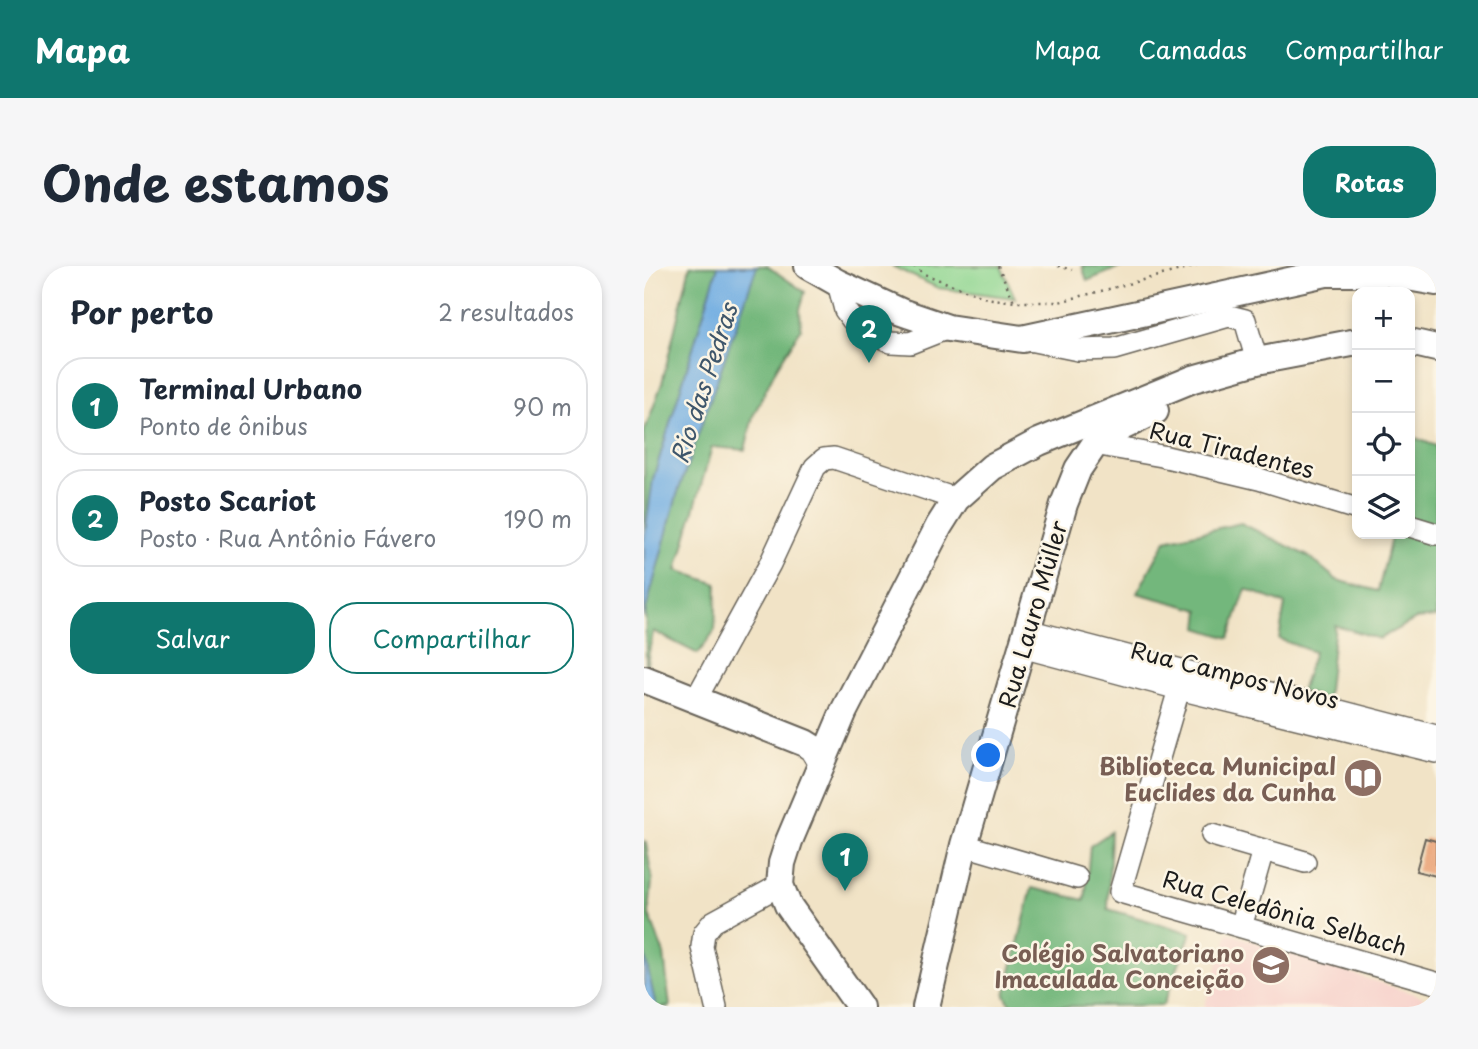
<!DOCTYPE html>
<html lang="pt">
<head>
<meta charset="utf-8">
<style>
	:root { --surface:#fff; --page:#f6f6f7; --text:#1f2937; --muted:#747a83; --line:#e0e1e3; --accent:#0f766e }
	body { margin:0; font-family:"Playpen Sans",sans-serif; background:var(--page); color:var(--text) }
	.controls { position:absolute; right:21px; top:21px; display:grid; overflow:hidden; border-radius:14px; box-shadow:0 4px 10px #0003 }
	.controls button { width:63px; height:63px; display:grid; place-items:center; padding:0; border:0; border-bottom:2px solid var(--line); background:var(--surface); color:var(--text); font:35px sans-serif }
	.you { position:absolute; left:345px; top:490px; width:24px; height:24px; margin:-18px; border:5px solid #fff; border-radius:50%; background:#1a73e8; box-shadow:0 0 0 10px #1a73e833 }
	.badge { display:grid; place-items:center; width:46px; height:46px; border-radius:50%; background:var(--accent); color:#fff; font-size:23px; font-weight:700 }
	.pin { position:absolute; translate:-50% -58px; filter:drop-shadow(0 2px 4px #0008) }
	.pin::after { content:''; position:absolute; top:37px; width:24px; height:21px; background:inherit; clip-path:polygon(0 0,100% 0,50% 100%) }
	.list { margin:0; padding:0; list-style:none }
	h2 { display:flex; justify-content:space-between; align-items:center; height:91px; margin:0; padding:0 28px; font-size:30px }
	h2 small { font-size:23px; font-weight:400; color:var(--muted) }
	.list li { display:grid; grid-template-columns:46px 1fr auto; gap:21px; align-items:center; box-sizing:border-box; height:98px; margin:0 14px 14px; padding:0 14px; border:2px solid var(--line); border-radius:28px }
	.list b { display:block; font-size:26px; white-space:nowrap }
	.list p { margin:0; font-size:23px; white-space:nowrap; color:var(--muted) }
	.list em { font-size:23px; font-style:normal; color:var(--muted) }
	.actions { display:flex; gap:14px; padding:21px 28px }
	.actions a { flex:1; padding:16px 0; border:2px solid var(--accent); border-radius:28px; text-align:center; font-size:24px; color:var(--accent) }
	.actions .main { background:var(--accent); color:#fff }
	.icon { flex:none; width:38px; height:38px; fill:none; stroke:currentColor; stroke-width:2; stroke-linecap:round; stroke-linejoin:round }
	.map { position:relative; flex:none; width:792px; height:741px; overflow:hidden; border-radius:28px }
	header { display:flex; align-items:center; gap:42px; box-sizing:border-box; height:98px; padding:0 35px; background:var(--accent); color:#fff }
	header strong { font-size:33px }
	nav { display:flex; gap:38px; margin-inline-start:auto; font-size:24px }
	.intro { display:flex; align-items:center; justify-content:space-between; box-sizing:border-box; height:168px; padding:0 42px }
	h1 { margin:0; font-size:49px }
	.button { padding:18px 32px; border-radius:28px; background:var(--accent); color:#fff; font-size:24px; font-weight:700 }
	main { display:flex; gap:42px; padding:0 42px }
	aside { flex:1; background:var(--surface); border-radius:28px; box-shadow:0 4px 10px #0003 }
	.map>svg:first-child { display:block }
	.built { fill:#f7d0ca }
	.green { fill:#8fd691; stroke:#567956; stroke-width:2 }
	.forest { fill:#73b77b; stroke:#486a4c; stroke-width:2 }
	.water { fill:#71ade2; stroke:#46647f; stroke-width:2 }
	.building { fill:#eba97f }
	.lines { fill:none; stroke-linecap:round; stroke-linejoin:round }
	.minor-casing { stroke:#676258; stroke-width:24 }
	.major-casing { stroke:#676258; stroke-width:30 }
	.path { stroke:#676258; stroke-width:2.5; stroke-dasharray:2 5; stroke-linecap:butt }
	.minor { stroke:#fff; stroke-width:21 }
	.major { stroke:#fff; stroke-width:26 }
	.labels { text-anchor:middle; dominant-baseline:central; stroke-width:5; stroke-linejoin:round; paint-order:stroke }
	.street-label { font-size:23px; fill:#1c1c1c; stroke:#fcf5e5 }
	.education-label { font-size:23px; font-weight:bold; fill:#785e54; stroke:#fcf5e5; text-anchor:end }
	.water-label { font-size:24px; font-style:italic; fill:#3e566b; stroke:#fcf5e5 }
</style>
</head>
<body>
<header>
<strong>Mapa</strong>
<nav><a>Mapa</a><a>Camadas</a><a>Compartilhar</a></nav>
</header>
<div class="intro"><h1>Onde estamos</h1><a class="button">Rotas</a></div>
<main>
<aside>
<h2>Por perto<small>2 resultados</small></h2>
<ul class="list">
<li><span class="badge">1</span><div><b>Terminal Urbano</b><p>Ponto de ônibus</p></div><em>90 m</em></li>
<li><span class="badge">2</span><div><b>Posto Scariot</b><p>Posto · Rua Antônio Fávero</p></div><em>190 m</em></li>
</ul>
<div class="actions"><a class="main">Salvar</a><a>Compartilhar</a></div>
</aside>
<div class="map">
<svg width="792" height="741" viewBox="0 0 792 741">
	<rect width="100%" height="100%" fill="#fcf5e5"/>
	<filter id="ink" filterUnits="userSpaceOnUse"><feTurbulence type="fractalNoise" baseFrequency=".0143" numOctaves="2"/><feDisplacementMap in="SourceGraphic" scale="14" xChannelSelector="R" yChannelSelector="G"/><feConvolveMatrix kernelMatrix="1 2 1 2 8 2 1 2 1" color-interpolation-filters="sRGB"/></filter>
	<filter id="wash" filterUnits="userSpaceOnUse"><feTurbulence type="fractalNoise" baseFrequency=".00686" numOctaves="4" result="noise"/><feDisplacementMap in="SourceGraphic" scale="28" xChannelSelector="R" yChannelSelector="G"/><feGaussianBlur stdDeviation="1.57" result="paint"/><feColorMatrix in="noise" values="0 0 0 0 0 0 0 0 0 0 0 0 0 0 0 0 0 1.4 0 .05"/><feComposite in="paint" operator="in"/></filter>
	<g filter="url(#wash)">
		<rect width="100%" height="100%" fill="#f1e3c6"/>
		<path class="built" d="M584,667L779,731L777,741H560Z"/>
		<path class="green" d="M248,0H357L371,32L294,22Z"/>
		<path class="forest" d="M46,0H123L161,26L156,43L157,63L132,103L109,150L101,184L68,181L33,304L73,318L71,364L54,388L9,365L2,402L0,167L18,117Z
			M438,0H479L443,15Z
			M766,170L792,180V351L772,353L735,373L691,359L683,434L657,425L670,386L635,373L641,338L602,323L585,372L554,362L556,344L493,327L522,274L597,257L664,290L693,314L734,325L748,268H766Z
			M467,566L464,643L547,667L519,739L368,741L361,729L388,622L441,634L446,580Z
			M0,575L2,576L8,614L5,648L20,688L26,741H0Z"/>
		<path class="water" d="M74,0H113L33,229L0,351V274L9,213Z
			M0,685L12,741H0Z"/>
		<g id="blocks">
			<path class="building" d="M781,572L792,575V610L772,605Z"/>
		</g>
	</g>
	<g filter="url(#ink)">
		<use href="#blocks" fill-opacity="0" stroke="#676258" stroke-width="2"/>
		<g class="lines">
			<g class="minor-casing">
				<path id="minor" d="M194,17L201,44L212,59L247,76L266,77L304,62
					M380,73L434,84L470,83L585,50L601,54L613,95
					M450,178L518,190L615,213L713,243
					M766,260L792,268
					M383,364L792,470
					M378,381L535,423L792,486
					M540,406L476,626L792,717
					M52,433L126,298L171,201L180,193L190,192L312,233
					M568,569L661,596
					M320,579L433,612
					M597,661L619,584
					M72,741L58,681L60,667L69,656L136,619"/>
			</g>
			<g class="major-casing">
				<path id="major" d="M164,0L194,17L257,46L304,62L378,73L682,7H740L792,16
					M766,76L792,82
					M0,413L161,477L169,482L178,497
					M216,741L144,639L136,619L138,597L145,575L200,445L295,260L312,233L348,201L395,176L549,113L613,95L713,76
					M282,741L320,579L420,238L434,203L455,172L511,145"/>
			</g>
			<path class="path" d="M270,0L280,8L342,32L371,36H415L552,0
				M354,0L370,35
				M414,0L428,4"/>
			<use href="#minor" class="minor"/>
			<use href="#major" class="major"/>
		</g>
	</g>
	<defs>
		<g id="library-disc" transform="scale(2.0125)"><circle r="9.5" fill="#8d6e63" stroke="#fcf5e5"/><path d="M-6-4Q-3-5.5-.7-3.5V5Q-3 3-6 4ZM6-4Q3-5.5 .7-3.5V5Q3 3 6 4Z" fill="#fff"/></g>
		<g id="school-disc" transform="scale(2.0125)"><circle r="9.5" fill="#8d6e63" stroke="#fcf5e5"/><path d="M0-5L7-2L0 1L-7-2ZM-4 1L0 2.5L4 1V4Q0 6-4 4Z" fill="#fff"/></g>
	</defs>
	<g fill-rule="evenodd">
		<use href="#library-disc" x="719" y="512"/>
		<use href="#school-disc" x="627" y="699"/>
	</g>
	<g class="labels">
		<g class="street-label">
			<text transform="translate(588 183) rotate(14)">Rua Tiradentes</text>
			<text transform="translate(388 348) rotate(-74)">Rua Lauro Müller</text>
			<text transform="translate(591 408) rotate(14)">Rua Campos Novos</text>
			<text transform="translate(641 646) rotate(16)">Rua Celedônia Selbach</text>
		</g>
		<g class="education-label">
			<text x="692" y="499">Biblioteca Municipal<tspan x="692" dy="26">Euclides da Cunha</tspan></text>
			<text x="600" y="686">Colégio Salvatoriano<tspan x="600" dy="26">Imaculada Conceição</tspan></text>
		</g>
		<g class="water-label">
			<text transform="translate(59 117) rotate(-72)">Rio das Pedras</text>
		</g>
	</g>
</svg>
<div class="controls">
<button>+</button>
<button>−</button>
<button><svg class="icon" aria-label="locate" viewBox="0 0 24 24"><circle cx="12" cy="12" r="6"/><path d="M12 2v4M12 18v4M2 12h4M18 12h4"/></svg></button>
<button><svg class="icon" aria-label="layers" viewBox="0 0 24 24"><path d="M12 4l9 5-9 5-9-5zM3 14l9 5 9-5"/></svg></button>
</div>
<div class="you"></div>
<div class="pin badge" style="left:201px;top:625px">1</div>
<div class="pin badge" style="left:225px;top:97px">2</div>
</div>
</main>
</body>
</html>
